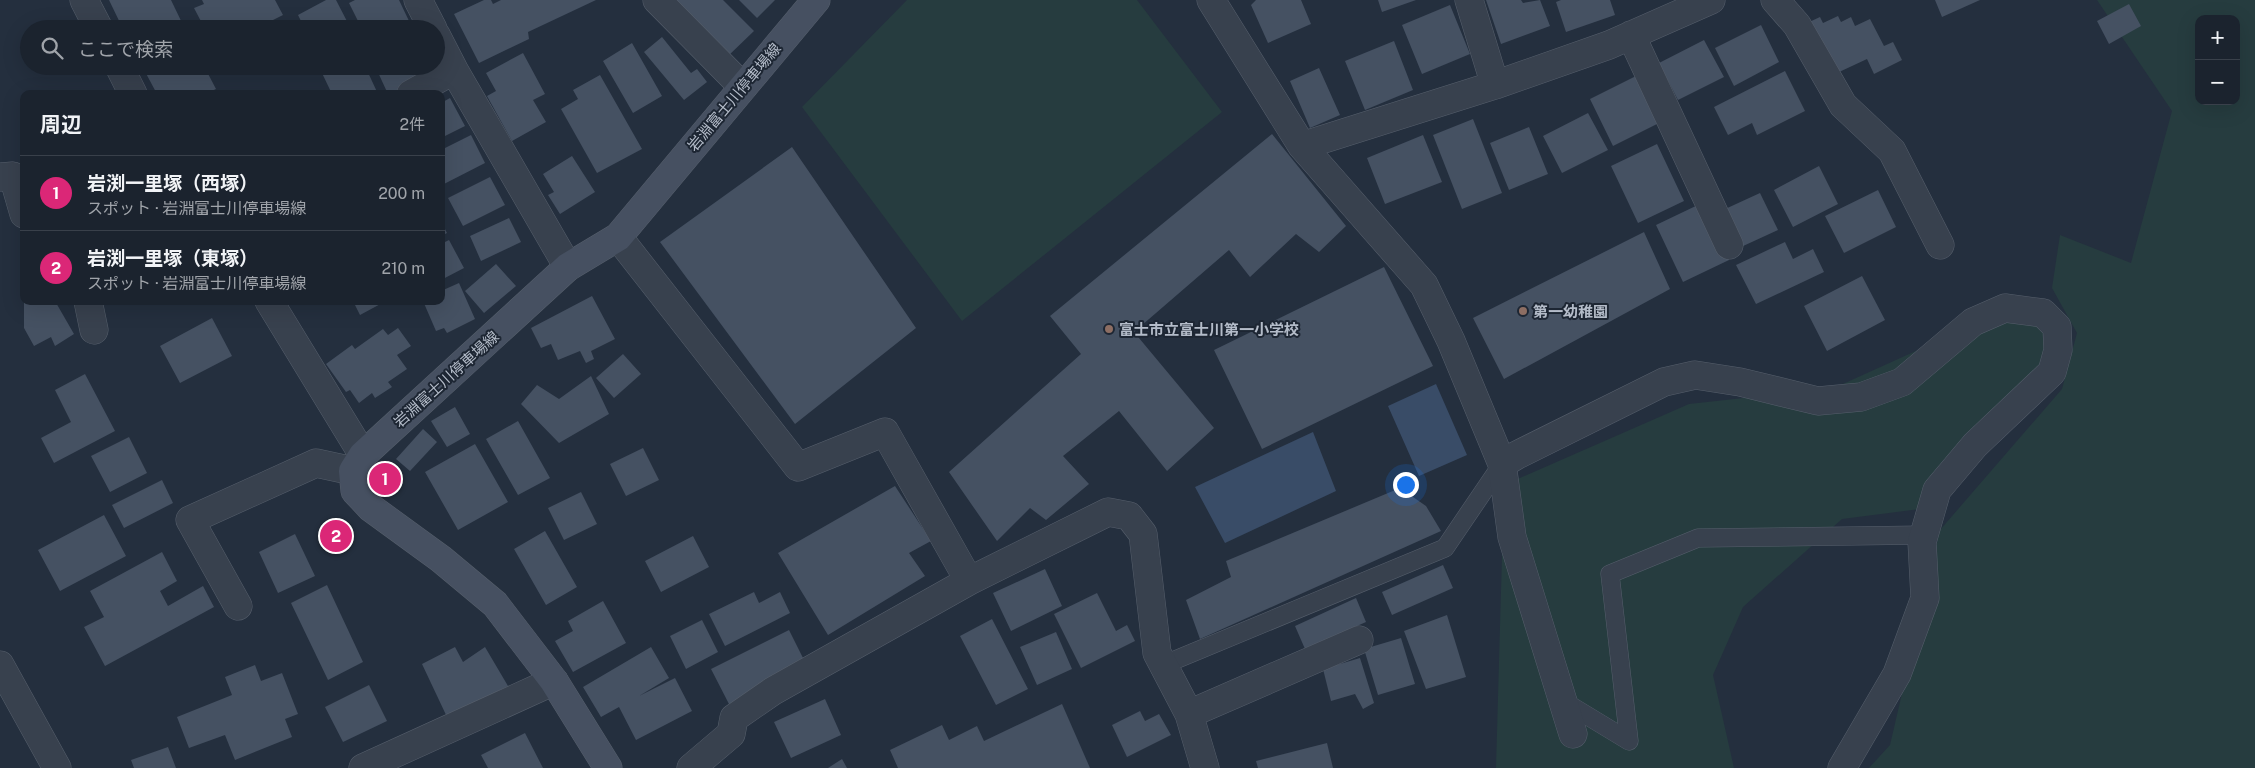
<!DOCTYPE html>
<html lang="ja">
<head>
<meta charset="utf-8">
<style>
	:root { --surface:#1b232e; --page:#242b36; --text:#f1f3f6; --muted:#a0a4aa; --line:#39404a; --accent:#db2777 }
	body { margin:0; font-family:"Public Sans","Noto Sans JP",sans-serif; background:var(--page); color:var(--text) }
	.controls { position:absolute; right:15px; top:15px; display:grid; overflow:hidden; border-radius:10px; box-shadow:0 5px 20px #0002 }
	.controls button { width:45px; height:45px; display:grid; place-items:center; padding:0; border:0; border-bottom:1px solid var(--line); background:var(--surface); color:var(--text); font:25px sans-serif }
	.you { position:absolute; left:1405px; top:484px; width:18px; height:18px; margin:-12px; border:4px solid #fff; border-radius:50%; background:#1a73e8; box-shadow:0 0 0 8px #1a73e833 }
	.badge { display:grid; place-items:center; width:32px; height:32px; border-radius:50%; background:var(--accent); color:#fff; font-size:16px; font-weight:700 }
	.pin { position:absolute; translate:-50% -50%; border:2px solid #fff; box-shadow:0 1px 5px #0006 }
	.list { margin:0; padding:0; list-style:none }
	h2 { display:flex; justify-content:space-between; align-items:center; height:65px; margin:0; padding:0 20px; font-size:21px }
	h2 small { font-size:16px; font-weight:400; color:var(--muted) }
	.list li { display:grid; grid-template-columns:32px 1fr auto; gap:15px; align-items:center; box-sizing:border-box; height:75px; padding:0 20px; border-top:1px solid var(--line) }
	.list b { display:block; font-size:19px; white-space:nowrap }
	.list p { margin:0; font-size:16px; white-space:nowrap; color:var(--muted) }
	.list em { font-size:16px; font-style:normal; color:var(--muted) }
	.icon { flex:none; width:28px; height:28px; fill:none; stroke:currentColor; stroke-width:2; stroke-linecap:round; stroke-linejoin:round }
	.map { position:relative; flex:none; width:2255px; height:768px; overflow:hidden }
	.search { position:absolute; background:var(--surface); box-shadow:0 5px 20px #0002; left:20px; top:20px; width:425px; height:55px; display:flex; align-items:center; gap:12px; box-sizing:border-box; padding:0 18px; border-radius:28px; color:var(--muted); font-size:19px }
	.panel { position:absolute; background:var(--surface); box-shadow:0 5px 20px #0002; left:20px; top:90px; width:425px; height:215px; border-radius:10px }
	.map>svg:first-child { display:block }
	.green { fill:#263c3f; fill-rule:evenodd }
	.water { fill:#394c67 }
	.building { fill:#455162 }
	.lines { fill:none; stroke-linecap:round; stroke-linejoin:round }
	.service-casing { stroke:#565f6c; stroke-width:19 }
	.minor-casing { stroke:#565f6c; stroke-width:29 }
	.secondary-casing { stroke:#565f6c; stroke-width:29 }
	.service { stroke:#38414e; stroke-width:18 }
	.minor { stroke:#38414e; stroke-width:28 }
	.secondary { stroke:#465061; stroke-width:28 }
	.education-dot { fill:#8d6e63; stroke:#1d2633; stroke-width:2 }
	.labels { text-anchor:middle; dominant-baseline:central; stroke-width:4; stroke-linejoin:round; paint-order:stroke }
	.street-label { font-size:15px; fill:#b4bcc9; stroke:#1d2633 }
	.poi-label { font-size:15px; font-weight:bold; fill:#b4bcc9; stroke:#1d2633; text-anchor:start }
</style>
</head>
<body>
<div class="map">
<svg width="2255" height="768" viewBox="0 0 2255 768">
	<rect width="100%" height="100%" fill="#242f3e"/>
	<path class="green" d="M907,0H1137L1222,112L962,321L802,107Z
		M2097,0H2255V768H1869L1890,745L1940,530L2062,389L2077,333L2052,288L2060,235L2131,263L2172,111ZM2199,19H2236V101H2199Z
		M2035,297L2058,350L1920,509L1842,519L1743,607L1713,675L1734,768H1496L1504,485L1689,404L1834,388Z"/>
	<path class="water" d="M1436,384L1467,455L1419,476L1388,406Z
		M1313,432L1336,491L1225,543L1195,487Z"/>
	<path class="building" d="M109,0H171L185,29H123Z
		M202,0H275L283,15L255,29H205L194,8L204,4Z
		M326,0H336L351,29H305L298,15Z
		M355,0H399L409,21L394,29H362L349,3Z
		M484,0H491L493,4L501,0H596L528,32L529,39L479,63L454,14Z
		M670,0H723L754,31L727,57Z
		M739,0H775L757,18Z
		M1256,0H1301L1311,24L1268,43L1251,5Z
		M1378,0H1416L1382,12Z
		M1486,0H1521L1523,3L1540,0L1550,26L1501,44Z
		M1561,0H1610L1615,15L1566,32L1556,2Z
		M1935,0H1980L1942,17Z
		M2129,4L2141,26L2109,44L2097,21Z
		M1450,5L1470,54L1422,74L1402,25Z
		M1838,16L1841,22L1851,17L1855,26L1870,19L1884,46L1893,42L1902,60L1874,74L1867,59L1837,73L1807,23L1820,17L1823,23Z
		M1761,25L1779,62L1734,86L1715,48Z
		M662,37L691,73L697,69L707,82L684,100L644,52Z
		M1704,40L1724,77L1678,100L1659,63Z
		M1394,41L1413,90L1365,110L1345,61Z
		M632,43L662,96L633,113L603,61Z
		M523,53L545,94L533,100L546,122L512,141L487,96L496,91L486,73Z
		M142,66H204L216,89L205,94H157Z
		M331,66H365L378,94H332L321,71Z
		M375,66H436L398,94H388Z
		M1319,68L1340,115L1310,128L1290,81Z
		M1785,71L1805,111L1757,135L1752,123L1728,135L1714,107Z
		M600,75L642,149L597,173L561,109L578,99L573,90Z
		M1636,76L1659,123L1613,146L1590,99Z
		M450,98L465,126L441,138V103Z
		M1588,113L1608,150L1562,173L1543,136Z
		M1473,119L1502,193L1462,209L1433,135Z
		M1529,127L1548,174L1509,190L1490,143Z
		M1272,134L1346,226L1319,252L1296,234L1250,277L1229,250L1134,332L1214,428L1167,471L1119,411L1063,456L1089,484L1046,520L1030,508L997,541L949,472L1081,354L1050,316Z
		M471,135L485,163L444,184L441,179V150Z
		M1423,135L1442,182L1385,204L1367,158Z
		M1657,144L1684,201L1638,223L1611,166Z
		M792,147L916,328L795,424L660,242Z
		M572,156L595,192L560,214L548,195L554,192L543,174Z
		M1819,166L1838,204L1793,227L1774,190Z
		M490,177L505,205L463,226L448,198Z
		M1878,190L1896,227L1844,253L1825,216Z
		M1760,193L1778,230L1741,247L1723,210Z
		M1702,203L1729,260L1683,282L1656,225Z
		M509,218L521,242L481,261L470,236Z
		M441,221L447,233L441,236Z
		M1644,232L1670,289L1504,379L1473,318Z
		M449,240L464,268L441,280V244Z
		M1785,242L1793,259L1813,249L1824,272L1756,304L1736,265Z
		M496,264L516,286L484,313L465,291Z
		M1384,267L1433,366L1262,449L1214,350Z
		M1862,276L1885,320L1827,351L1804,306Z
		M459,283L475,319L447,333L444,328L436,331L423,301H441V291Z
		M592,296L615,339L591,351L594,359L586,363L580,351L558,360L551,344L541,348L531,328Z
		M24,301H55L74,334L55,346L51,337L34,346L24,328Z
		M353,301H386L360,315Z
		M212,318L232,356L180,383L160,346Z
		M398,328L411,346L397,355L407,369L388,382L392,387L375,398L372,393L359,403L350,390L346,392L326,364L352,345L355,349L383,329L388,335Z
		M623,354L641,374L614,398L596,378Z
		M85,374L115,431L54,463L41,438L71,422L55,390Z
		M591,376L609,414L559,443L521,404L537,385L559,399Z
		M455,407L470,434L447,447L431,421Z
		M518,421L550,478L518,495L486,439Z
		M423,429L437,442L410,471L396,459Z
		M129,437L147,473L110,492L91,456Z
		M475,444L508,502L458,530L425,472Z
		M643,448L659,480L626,496L610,464Z
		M162,480L173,503L124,528L112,505Z
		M895,486L931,541L909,553L925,576L828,635L778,553Z
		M1400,488L1426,506L1441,531L1200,639L1186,600L1231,577L1226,561Z
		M581,492L597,524L564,540L548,508Z
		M104,515L126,556L60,591L38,550Z
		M545,531L577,587L546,605L514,549Z
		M295,534L315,576L278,593L259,552Z
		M693,536L709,567L661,592L645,561Z
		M162,552L177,581L160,591L168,606L203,586L214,607L105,666L84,627L104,617L90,591Z
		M1443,565L1453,588L1392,615L1382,592Z
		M1045,569L1062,606L1011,631L993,593Z
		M327,585L363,662L328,680L291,603Z
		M754,592L759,603L780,592L790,613L725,646L709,614Z
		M1097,593L1116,631L1127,625L1135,641L1081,668L1054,614Z
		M1356,598L1366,622L1305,649L1295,626Z
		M603,601L626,643L573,672L555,641L573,631L568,621Z
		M1447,615L1466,677L1426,689L1404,631Z
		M992,619L1028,689L996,705L960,636Z
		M702,620L718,652L686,669L670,636Z
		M789,630L807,666L730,706L711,669Z
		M1056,632L1072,669L1037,685L1020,647Z
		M1401,638L1415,684L1378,695L1364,649Z
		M455,647L463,662L485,647L508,686L447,717L422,664Z
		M651,647L669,678L639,696L675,678L692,711L636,740L619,707L601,717L583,687Z
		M1360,658L1374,703L1363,709L1355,694L1331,701L1323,669Z
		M255,665L261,681L282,673L298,714L285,719L292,737L235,760L225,735L189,748L177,717L232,695L225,677Z
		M369,685L387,721L343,742L325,707Z
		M825,699L841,735L791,758L774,722Z
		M1062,704L1090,768H898L890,750L942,725L949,740L977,726L984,741Z
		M1140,711L1145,721L1159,714L1171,735L1127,757L1112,725Z
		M525,733L543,768H488L481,755Z
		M1327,743L1333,768H1258L1256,761Z
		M168,747L176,768H134L131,760Z
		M842,759L847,768H828Z"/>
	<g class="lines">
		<g class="service-casing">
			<path id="service" d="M1163,665L1445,548L1502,464
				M1563,701L1629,741L1610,574L1698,538L1924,535"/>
		</g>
		<g class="minor-casing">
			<path id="minor" d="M84,0L99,29
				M418,0L433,29
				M657,0L743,87
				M1211,0L1302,146L1424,285L1451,341L1502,464L1517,455L1664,382L1695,375L1740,382L1818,401L1861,397L1902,382L1973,322L2005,308L2043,313L2057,327L2058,350L2052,372L1975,445L1937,490L1922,542L1925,598L1897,674L1842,768
				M1469,0L1495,85
				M1775,0L1797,25L1843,105L1892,151L1940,245
				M436,35L454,70L568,267
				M1631,35L1729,245
				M119,66L133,94
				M411,94L454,70
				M1302,146L1495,85L1609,45L1711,0
				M0,177L13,176L24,214
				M618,237L798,467L885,432L969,581
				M88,301L94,330
				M269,301L363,455
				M1502,464L1512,537L1573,734
				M238,606L190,520L316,463L353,471
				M0,665L57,768
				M1189,714L1359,640
				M363,768L554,681
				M691,768L731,734L734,718L773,691L969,581L1108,512L1129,516L1143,534L1157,653L1189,714L1205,768"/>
		</g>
		<g class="secondary-casing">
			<path id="secondary" d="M608,768L554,681L495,604L441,559L371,508L355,491L353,471L363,455L568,267L618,237L816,0"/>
		</g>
		<use href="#service" class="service"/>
		<use href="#minor" class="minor"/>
		<use href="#secondary" class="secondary"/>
	</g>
	<g class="education-dot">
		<circle cx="1523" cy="311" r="5"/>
		<circle cx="1109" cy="329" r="5"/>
	</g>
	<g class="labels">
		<g class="street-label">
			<text transform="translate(734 97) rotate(-50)">岩淵富士川停車場線</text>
			<text transform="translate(446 379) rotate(-42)">岩淵富士川停車場線</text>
		</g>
		<g class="poi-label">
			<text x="1533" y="311">第一幼稚園</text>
			<text x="1119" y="329">富士市立富士川第一小学校</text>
		</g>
	</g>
</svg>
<div class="controls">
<button>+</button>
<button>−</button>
</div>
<div class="you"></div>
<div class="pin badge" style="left:385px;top:479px">1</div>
<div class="pin badge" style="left:336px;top:536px">2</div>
<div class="search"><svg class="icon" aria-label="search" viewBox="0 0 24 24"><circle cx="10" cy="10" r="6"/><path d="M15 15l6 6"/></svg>ここで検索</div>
<section class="panel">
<h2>周辺<small>2件</small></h2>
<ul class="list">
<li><span class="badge">1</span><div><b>岩渕一里塚（西塚）</b><p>スポット · 岩淵富士川停車場線</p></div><em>200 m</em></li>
<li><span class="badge">2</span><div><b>岩渕一里塚（東塚）</b><p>スポット · 岩淵富士川停車場線</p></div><em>210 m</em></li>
</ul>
</section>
</div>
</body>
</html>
